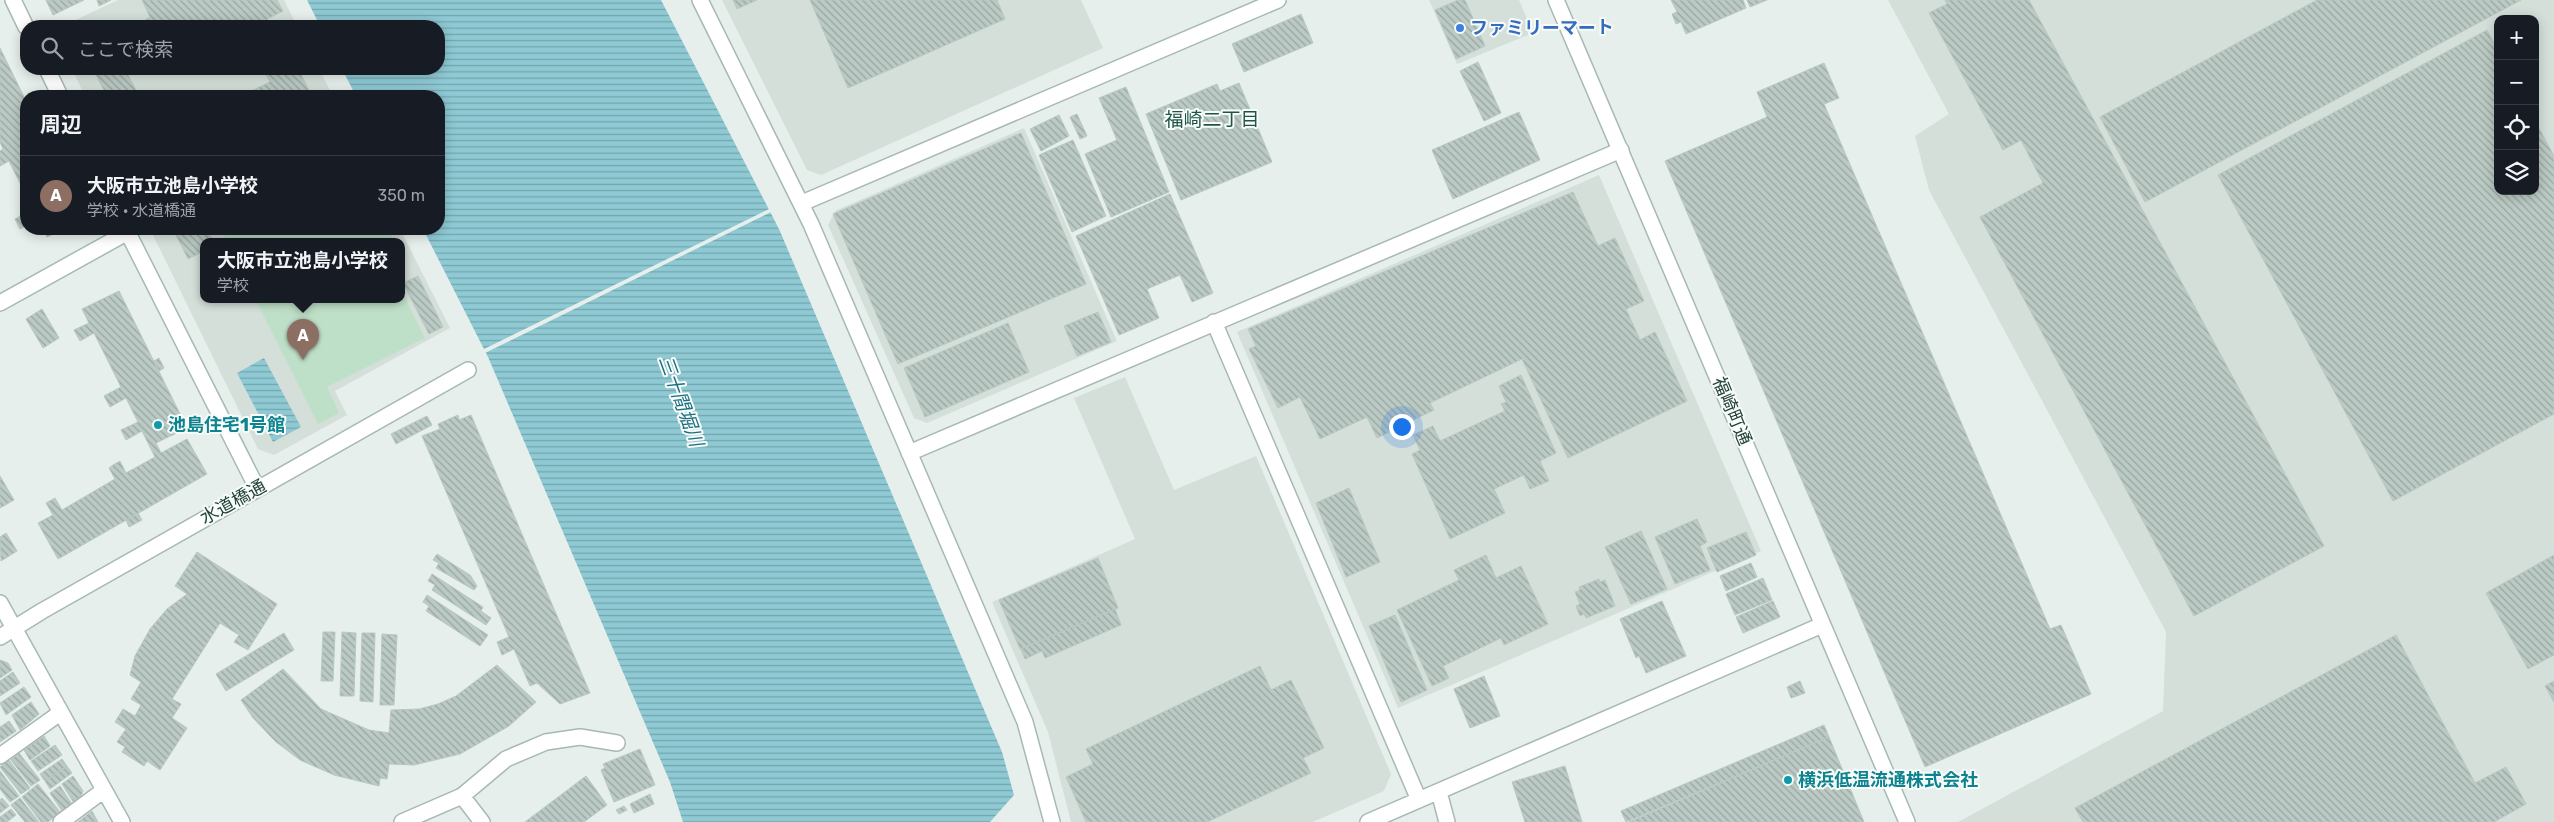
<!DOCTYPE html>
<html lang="ja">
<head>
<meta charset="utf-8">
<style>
	:root { --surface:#171b24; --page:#242831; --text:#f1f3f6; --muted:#9ea1a6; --line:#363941; --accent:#ea580c }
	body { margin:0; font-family:Rubik,"Noto Sans JP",sans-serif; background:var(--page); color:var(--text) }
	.controls { position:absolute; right:15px; top:15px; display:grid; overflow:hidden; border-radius:10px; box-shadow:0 2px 12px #0003 }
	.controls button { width:45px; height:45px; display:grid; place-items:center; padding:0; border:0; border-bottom:1px solid var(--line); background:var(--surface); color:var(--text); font:25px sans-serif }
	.you { position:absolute; left:1401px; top:426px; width:18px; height:18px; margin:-12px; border:4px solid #fff; border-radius:50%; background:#1a73e8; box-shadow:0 0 0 8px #1a73e833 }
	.badge { display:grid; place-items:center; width:32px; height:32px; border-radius:50%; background:var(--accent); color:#fff; font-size:16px; font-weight:700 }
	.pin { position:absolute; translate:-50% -41px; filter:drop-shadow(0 1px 2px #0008) }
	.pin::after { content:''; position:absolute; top:26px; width:18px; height:15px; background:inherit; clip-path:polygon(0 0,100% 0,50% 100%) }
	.popup { position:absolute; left:200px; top:238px; width:205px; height:65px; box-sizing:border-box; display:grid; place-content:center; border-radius:10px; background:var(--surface); filter:drop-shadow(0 1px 4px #0005); font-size:16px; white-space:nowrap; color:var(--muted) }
	.popup b { font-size:19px; color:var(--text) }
	.popup::after { content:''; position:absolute; left:50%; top:100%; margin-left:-10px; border:10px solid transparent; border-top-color:var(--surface) }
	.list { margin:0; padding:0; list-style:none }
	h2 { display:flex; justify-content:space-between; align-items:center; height:65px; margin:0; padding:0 20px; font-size:21px }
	h2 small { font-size:16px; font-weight:400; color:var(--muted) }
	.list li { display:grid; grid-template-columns:32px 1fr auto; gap:15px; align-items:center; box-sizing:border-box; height:80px; padding:0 20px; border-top:1px solid var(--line) }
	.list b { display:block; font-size:19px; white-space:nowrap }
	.list p { margin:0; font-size:16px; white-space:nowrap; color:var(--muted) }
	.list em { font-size:16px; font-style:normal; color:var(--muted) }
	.icon { flex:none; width:28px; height:28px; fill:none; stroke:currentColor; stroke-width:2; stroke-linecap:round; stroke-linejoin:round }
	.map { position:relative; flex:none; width:2554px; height:822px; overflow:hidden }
	.search { position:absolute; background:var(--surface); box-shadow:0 2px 12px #0003; left:20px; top:20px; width:425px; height:55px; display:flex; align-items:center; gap:12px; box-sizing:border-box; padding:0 18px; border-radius:20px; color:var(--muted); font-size:19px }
	.panel { position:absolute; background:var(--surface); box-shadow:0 2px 12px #0003; left:20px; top:90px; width:425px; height:145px; border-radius:20px }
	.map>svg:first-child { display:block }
	.built { fill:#d4dfda; fill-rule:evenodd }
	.grass { fill:#bfe0c8 }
	.water { fill:url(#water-rules) }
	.pier { fill:#e6efeb }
	.building { fill:url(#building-back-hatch); stroke:#b8c9c2 }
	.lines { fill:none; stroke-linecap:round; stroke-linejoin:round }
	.minor-casing { stroke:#a8b8b2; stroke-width:18 }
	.tertiary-casing { stroke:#a8b8b2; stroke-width:18 }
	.minor { stroke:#fff; stroke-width:15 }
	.tertiary { stroke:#fff; stroke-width:15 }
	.shop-dot { fill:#3f7fe0; stroke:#f7fbf9; stroke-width:2 }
	.culture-dot { fill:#0f9aa8; stroke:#f7fbf9; stroke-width:2 }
	.labels { text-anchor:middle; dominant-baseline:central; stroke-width:4; stroke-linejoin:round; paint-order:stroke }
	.shop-label { font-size:18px; font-weight:bold; fill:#366cbe; stroke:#f7fbf9; text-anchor:start }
	.street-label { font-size:18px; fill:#24423a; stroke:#f7fbf9 }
	.culture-label { font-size:18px; font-weight:bold; fill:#0d838f; stroke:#f7fbf9; text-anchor:start }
	.neighbourhood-label { font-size:19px; fill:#1f5548; stroke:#f7fbf9 }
	.water-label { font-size:19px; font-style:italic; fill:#1c6f80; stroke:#f7fbf9 }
</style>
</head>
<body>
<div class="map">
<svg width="2554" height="822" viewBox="0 0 2554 822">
	<defs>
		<pattern id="water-rules" width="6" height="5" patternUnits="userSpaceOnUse" patternTransform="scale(1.25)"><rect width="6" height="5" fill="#8ec9d4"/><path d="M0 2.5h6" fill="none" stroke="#74a5ad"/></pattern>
		<pattern id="building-back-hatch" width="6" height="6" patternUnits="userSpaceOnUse" patternTransform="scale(1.25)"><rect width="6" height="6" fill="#bbcac4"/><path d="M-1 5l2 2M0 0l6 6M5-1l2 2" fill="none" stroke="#98a6a0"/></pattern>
	</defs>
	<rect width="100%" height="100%" fill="#e6efeb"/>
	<path class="built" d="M118,0H284L297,26H63Z
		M722,0H1081L1103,48L821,175L807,170Z
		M1429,0H1519L1533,33L1457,64Z
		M1888,0H2554V822H1958L2163,711L2166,632L1929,190L1915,136L1949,114ZM2498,19H2535V191H2498Z
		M72,69H319L333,96H85Z
		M1024,128L1117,341L927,423L914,418L828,225L835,211Z
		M1599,175L1761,551L1398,708L1237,332Z
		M150,229H400L450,328L335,391L347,415L274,455L258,449ZM204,241H402V299H204Z
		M1125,377L1174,490L1256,456L1391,774L1384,791L1313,822H1071L1048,732L992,602L1135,539L1074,398Z"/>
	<path class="grass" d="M220,229H388L394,241H227Z
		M402,292L425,338L327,387L339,413L318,424L255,299H402Z"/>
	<path class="water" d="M307,0H661L779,229L1002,752L1014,795L990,822H683L670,782L488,357L423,229H439V96H356L342,69H439V26H320Z
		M264,358L301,427L273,442L237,373Z"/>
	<path class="pier" d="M771,208L773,211L483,354L482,350Z"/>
	<path class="building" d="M46,0H84L53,15Z
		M97,0H111L99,6Z
		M142,0H277L283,11L267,19L269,24L264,26H146L144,21L150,17Z
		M733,0H757L737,9Z
		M810,0H997L1005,19L848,88Z
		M1458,0H1465L1485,46L1456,59L1435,10Z
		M1671,0H1743L1746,8L1686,34L1681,22L1676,24L1672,14L1677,12Z
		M1747,0H1767L1750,7Z
		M1945,0H2029L2324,546L2194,616L1980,217L2043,183L2021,140L2003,150L1929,13L1947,4Z
		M2317,0H2521L2145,202L2100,117Z
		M1301,14L1313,43L1244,72L1232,44Z
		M2487,30L2498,51V191H2535V121L2554,156V414L2393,501L2218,175Z
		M0,48L26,101V195L9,161L0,166V151L3,149L0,142Z
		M1478,62L1501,113L1484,121L1460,71Z
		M1824,63L1839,98L1824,104L2050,629L2061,625L2091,694L1925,767L1665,161L1767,117L1757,92Z
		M93,69H125L139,96H107Z
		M263,69H298L312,96H241L270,82Z
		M1239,83L1272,162L1181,200L1146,114L1217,84L1220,91Z
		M1126,87L1169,192L1111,217L1085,154L1117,140L1099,98Z
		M1519,112L1540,160L1453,199L1432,150Z
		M1077,114L1087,136L1080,139L1070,117Z
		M1059,115L1069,136L1041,151L1030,129Z
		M1021,133L1086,284L898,364L833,214Z
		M1073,140L1106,216L1072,232L1039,155Z
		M1573,192L1598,246L1615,238L1644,301L1626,309L1640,340L1655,332L1687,401L1568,458L1522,359L1430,403L1434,410L1377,438L1367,417L1320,439L1300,397L1278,408L1249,349L1256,346L1248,329Z
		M1170,194L1213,293L1192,302L1180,275L1147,289L1159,318L1119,335L1076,236Z
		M26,213V226L20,229L15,219Z
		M43,229H64L47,237Z
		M173,229H207L213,241H204V251L188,259Z
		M418,276L443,327L429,334L403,283Z
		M119,291L187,428L156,443L161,453L187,439L207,474L58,559L38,523L53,515L46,503L55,498L62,510L115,479L109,468L113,465L120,461L126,473L155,457L142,431L126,440L121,430L138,422L126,398L110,407L104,396L121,387L94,333L80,341L74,330L89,323L82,309Z
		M42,309L59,338L43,348L26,319Z
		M1098,312L1111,342L1077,356L1064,326Z
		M1008,323L1029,372L925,417L904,368Z
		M159,358L164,368L159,371L154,361Z
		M1521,375L1556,453L1540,461L1549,481L1530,489L1524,475L1494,489L1505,513L1450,539L1412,454L1420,450L1413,435L1433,426L1440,441L1505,411L1501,404L1506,402L1499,386Z
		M458,415L459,420L471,415L590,693L560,704L537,683L530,686L514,649L502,655L497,642L509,637L422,436L440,429L438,424Z
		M427,416L432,425L396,444L391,434Z
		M0,476L14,500L0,508Z
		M1349,488L1380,562L1346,577L1316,503Z
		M138,513L142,520L129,527L126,520Z
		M1697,519L1707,542L1700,546L1710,570L1675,584L1655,537Z
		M1641,531L1667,589L1631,604L1605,547Z
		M1746,532L1756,555L1717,572L1707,548Z
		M6,533L17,551L1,561L0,537Z
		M197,552L277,604L248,650L234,642L239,635L220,623L172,699L181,704L172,718L187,728L160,770L147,761L144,766L122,752L125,747L117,742L126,729L115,722L123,709L135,716L141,705L131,699L141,682L130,675L135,656L150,629L167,609L187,594L175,586Z
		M437,554L470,575L477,586L474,590L436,568L439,563L433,560Z
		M1486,555L1496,578L1521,566L1548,624L1504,645L1501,638L1443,666L1449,678L1432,686L1397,610L1459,580L1454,570Z
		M2554,555V655L2528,669L2486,593Z
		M1098,558L1118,608L1020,649L999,600Z
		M1751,563L1757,577L1726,591L1720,576Z
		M432,574L483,607L481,611L491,618L486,625L432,590L435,585L428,581Z
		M1763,578L1772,600L1735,615L1726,594Z
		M1599,579L1600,582L1605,580L1615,606L1586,618L1584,614L1580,616L1576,606L1580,604L1575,592L1580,590L1579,587Z
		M427,595L488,635L480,646L426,611L429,606L423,602Z
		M1662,601L1686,656L1646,673L1639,656L1636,658L1620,619Z
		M1773,601L1780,617L1743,633L1736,617Z
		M1115,609L1121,625L1045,658L1042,651L1025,659L1021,649Z
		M1395,615L1427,690L1401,702L1369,626Z
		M323,632H335L333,681H321Z
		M342,632L356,633L354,696H340Z
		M284,633L294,650L226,691L216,674Z
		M362,633H375L373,702L360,701Z
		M382,634L397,635L394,705H380Z
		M2396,635L2475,783L2506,767L2526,804L2494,822H2083L2075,808Z
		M0,660L8,663L12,670L0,678Z
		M497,665L536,702L509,726L460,754L414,765L389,764L387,779L380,778L379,786L334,775L300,760L276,742L253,718L241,700L283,669L321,709L369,730L389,733L391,710L419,709L438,704L456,696Z
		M1260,666L1271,690L1291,680L1324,748L1303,758L1311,773L1207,822H1086L1066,777L1093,764L1086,749Z
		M13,672L20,683L0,696V681Z
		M1484,676L1500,716L1470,728L1454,689Z
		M1800,681L1805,693L1791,698L1787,687Z
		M2554,681V702L2545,686Z
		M24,687L31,697L6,715L0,703Z
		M31,702L39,714L20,730L12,715Z
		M9,721L16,731L0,742V727Z
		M1824,725L1829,737L1626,822L1621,811Z
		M44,736L50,746L30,760L24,750Z
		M1829,737L1864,822H1629Z
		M55,745L62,755L38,771L31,761Z
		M640,749L655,785L614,802L601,770L605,768L603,764Z
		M19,753L40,780L31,786L11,760Z
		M62,759L67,766L45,781L40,774Z
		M9,760L30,788L21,794L0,767Z
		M67,766L72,773L50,789L45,781Z
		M1565,766L1582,822H1525L1512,782Z
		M0,771L19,796L10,802L0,789Z
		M73,776L83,791L80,799L74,803L62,784Z
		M586,776L607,805L584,822H525Z
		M38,784L60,812L48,822H41L22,797Z
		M60,786L72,804L62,811L50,793Z
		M650,794L654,804L634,813L630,804Z
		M2,798L9,806L0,813V800Z
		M20,798L39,822H25L11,805Z
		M624,806L627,810L619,814L616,810Z
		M11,809L16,815L7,822H0V817Z
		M92,811L98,822H78Z"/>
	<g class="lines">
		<g class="minor-casing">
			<path id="minor" d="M13,0L26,27
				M700,0L811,224L1025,722L1052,822
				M47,69L60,96
				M802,203L1278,0
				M126,229L257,488
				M0,303L128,232
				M1214,322L1419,800
				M909,453L1621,150
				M0,603L122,822
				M0,637L42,611L468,370
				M0,756L60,713
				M1439,792L1447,822
				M61,822L104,790
				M482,822L462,796L506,759L546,742L580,737L617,743
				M1368,822L1822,625"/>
		</g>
		<g class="tertiary-casing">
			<path id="tertiary" d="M1556,0L1907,822
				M402,822L462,796"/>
		</g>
		<use href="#minor" class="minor"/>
		<use href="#tertiary" class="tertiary"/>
	</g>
	<circle class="shop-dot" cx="1460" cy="28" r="5"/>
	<g class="culture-dot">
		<circle cx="158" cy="425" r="5"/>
		<circle cx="1788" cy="780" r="5"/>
	</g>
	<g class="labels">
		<g class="shop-label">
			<text x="1470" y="28">ファミリーマート</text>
		</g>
		<g class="street-label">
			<text transform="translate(1732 411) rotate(67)">福崎町通</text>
			<text transform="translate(233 502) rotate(-29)">水道橋通</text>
		</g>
		<g class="culture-label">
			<text x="168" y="425">池島住宅1号館</text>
			<text x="1798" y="780">横浜低温流通株式会社</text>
		</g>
		<g class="neighbourhood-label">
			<text x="1212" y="119">福崎二丁目</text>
		</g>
		<g class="water-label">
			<text transform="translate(681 401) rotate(70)">三十間堀川</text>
		</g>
	</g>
</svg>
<div class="controls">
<button>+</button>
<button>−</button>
<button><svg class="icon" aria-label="locate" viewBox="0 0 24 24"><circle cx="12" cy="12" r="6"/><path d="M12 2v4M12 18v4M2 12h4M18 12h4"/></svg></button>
<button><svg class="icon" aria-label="layers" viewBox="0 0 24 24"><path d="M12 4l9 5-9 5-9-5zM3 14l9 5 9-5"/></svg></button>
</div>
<div class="you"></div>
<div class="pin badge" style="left:303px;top:360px;background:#8d6e63">A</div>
<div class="popup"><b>大阪市立池島小学校</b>学校</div>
<div class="search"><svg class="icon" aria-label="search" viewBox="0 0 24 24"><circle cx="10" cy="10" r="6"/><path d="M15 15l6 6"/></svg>ここで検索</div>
<section class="panel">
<h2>周辺<small></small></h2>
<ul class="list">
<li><span class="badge" style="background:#8d6e63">A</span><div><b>大阪市立池島小学校</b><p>学校 · 水道橋通</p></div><em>350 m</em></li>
</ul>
</section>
</div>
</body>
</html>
